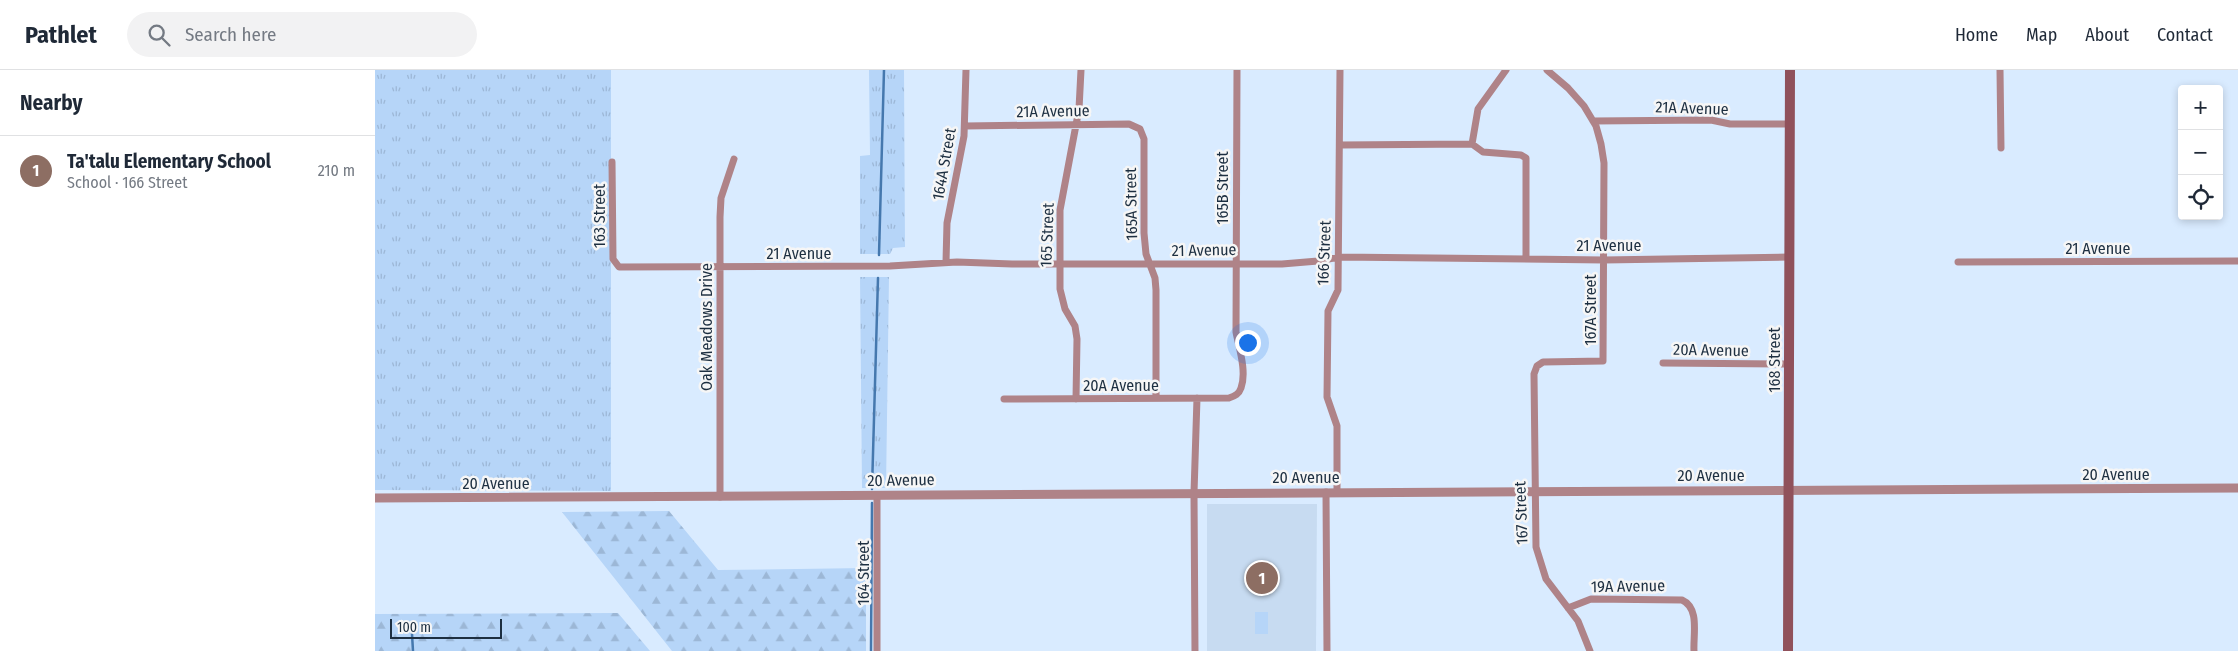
<!DOCTYPE html>
<html lang="en">
<head>
<meta charset="utf-8">
<style>
	:root { --surface:#fff; --page:#f2f2f3; --text:#1f2937; --muted:#747a83; --line:#e0e1e3; --accent:#0f766e }
	body { margin:0; font-family:"Fira Sans Condensed",sans-serif; background:var(--page); color:var(--text) }
	.controls { position:absolute; right:15px; top:15px; display:grid; overflow:hidden; border-radius:5px; box-shadow:0 2px 8px #0003 }
	.controls button { width:45px; height:45px; display:grid; place-items:center; padding:0; border:0; border-bottom:1px solid var(--line); background:var(--surface); color:var(--text); font:25px sans-serif }
	.scale { position:absolute; left:15px; bottom:12px; width:112px; box-sizing:border-box; padding-left:5px; border:2px solid #1d2f41; border-top:0; font-size:14px; line-height:18px; white-space:nowrap; color:#1d2f41; -webkit-text-stroke:4px #f6f6f6; paint-order:stroke }
	.you { position:absolute; left:872px; top:272px; width:18px; height:18px; margin:-12px; border:4px solid #fff; border-radius:50%; background:#1a73e8; box-shadow:0 0 0 8px #1a73e833 }
	.badge { display:grid; place-items:center; width:32px; height:32px; border-radius:50%; background:var(--accent); color:#fff; font-size:16px; font-weight:700 }
	.pin { position:absolute; translate:-50% -50%; border:2px solid #fff; box-shadow:0 1px 5px #0006 }
	.list { margin:0; padding:0; list-style:none }
	h2 { display:flex; justify-content:space-between; align-items:center; height:65px; margin:0; padding:0 20px; font-size:21px }
	h2 small { font-size:16px; font-weight:400; color:var(--muted) }
	.list li { display:grid; grid-template-columns:32px 1fr auto; gap:15px; align-items:center; box-sizing:border-box; height:70px; padding:0 20px; border-top:1px solid var(--line) }
	.list b { display:block; font-size:19px; white-space:nowrap }
	.list p { margin:0; font-size:16px; white-space:nowrap; color:var(--muted) }
	.list em { font-size:16px; font-style:normal; color:var(--muted) }
	.icon { flex:none; width:28px; height:28px; fill:none; stroke:currentColor; stroke-width:2; stroke-linecap:round; stroke-linejoin:round }
	.map { position:relative; flex:none; width:1863px; height:581px; overflow:hidden }
	header { display:flex; align-items:center; gap:30px; box-sizing:border-box; height:70px; padding:0 25px; background:var(--surface); border-bottom:1px solid var(--line) }
	header strong { font-size:24px }
	nav { display:flex; gap:28px; margin-inline-start:auto; font-size:18px }
	.search { width:350px; height:45px; background:var(--page); display:flex; align-items:center; gap:12px; box-sizing:border-box; padding:0 18px; border-radius:28px; color:var(--muted); font-size:19px }
	main { display:flex }
	aside { flex:1; background:var(--surface) }
	.map>svg:first-child { display:block }
	.built { fill:#c7dbf1 }
	.grass { fill:url(#grass-tufts) }
	.forest { fill:url(#forest-firs) }
	.garden { fill:#b6d5f8 }
	.lines { fill:none; stroke-linecap:round; stroke-linejoin:round }
	.stream { stroke:#4578ae; stroke-width:2.5 }
	.minor { stroke:#af8388; stroke-width:7 }
	.tertiary { stroke:#af8388; stroke-width:9 }
	.secondary { stroke:#90515b; stroke-width:10 }
	.labels { text-anchor:middle; dominant-baseline:central; stroke-width:5; stroke-linejoin:round; paint-order:stroke }
	.street-label { font-size:16px; fill:#1d2f41; stroke:#f6f6f6 }
</style>
</head>
<body>
<header>
<strong>Pathlet</strong>
<div class="search"><svg class="icon" aria-label="search" viewBox="0 0 24 24"><circle cx="10" cy="10" r="6"/><path d="M15 15l6 6"/></svg>Search here</div>
<nav><a>Home</a><a>Map</a><a>About</a><a>Contact</a></nav>
</header>
<main>
<aside>
<h2>Nearby<small></small></h2>
<ul class="list">
<li><span class="badge" style="background:#8d6e63">1</span><div><b>Ta'talu Elementary School</b><p>School · 166 Street</p></div><em>210 m</em></li>
</ul>
</aside>
<div class="map">
<svg width="1863" height="581" viewBox="0 0 1863 581">
	<defs>
		<pattern id="grass-tufts" width="24" height="20" patternUnits="userSpaceOnUse" patternTransform="scale(1.25)"><rect width="24" height="20" fill="#b6d5f8"/><path d="M3 7l-1-3M5 7V3M7 7l1-3M15 17l-1-3M17 17v-4M19 17l1-3" fill="none" stroke="#9cb7d6"/></pattern>
		<pattern id="forest-firs" width="22" height="20" patternUnits="userSpaceOnUse" patternTransform="scale(1.25)"><rect width="22" height="20" fill="#b6d5f8"/><path d="M5 1l3.5 6h-7zM16 11l3.5 6h-7z" fill="#9cb7d6"/></pattern>
	</defs>
	<rect width="100%" height="100%" fill="#d9ebff"/>
	<path class="built" d="M832,434H942L941,581H832Z"/>
	<path class="grass" d="M0,0H236V421L0,420Z
		M494,0H529L530,177L518,178L515,184H485V86L495,85Z
		M485,207H514L511,418H487Z"/>
	<path class="forest" d="M294,441L343,500L491,498V581H297L187,442Z
		M243,543L275,581H0V544Z"/>
	<path class="garden" d="M880,542H893V564H880Z"/>
	<g class="lines">
		<path class="stream" d="M504,185L509,0
			M497,419L503,208
			M37,564L38,581
			M496,581L497,433"/>
		<path class="minor" d="M1131,0L1103,39L1097,74L1108,82L1146,85L1151,88V189
			M1172,0L1193,18L1209,36L1221,56L1226,74L1229,93L1228,291L1168,292L1162,296L1159,304L1161,477L1171,509L1203,551L1215,581
			M1625,0L1626,78
			M1218,51L1336,50L1355,54H1415
			M590,56L754,54L765,59L769,69V163L771,184L780,208L781,220V328
			M965,75L1097,74
			M237,92L238,189L244,197L515,196L582,192L637,194H907L943,191L964,187L1229,190L1414,187
			M571,192L572,153L589,66L591,0
			M1583,192L1863,191
			M1288,293L1414,294
			M629,329L854,328C860,326 864,324 866,318C872,302 864,278 861,262L862,0
			M701,329L702,269L700,256L690,239L685,219V140L704,39L706,0
			M951,422L952,581
			M962,422V356L952,327L953,241L963,220L965,0
			M502,426V581
			M345,427V147L346,128L359,89
			M1193,538L1216,529L1307,530C1325,538 1318,565 1319,581
			M820,581L819,423L822,328"/>
		<path class="tertiary" d="M0,428L1863,418"/>
		<path class="secondary" d="M1413,581L1415,0"/>
	</g>
	<g class="labels">
		<g class="street-label">
			<text transform="translate(1317 38) rotate(2)">21A Avenue</text>
			<text transform="translate(678 41) rotate(-1)">21A Avenue</text>
			<text transform="translate(569 94) rotate(-80)">164A Street</text>
			<text transform="translate(847 118) rotate(-90)">165B Street</text>
			<text transform="translate(756 134) rotate(-91)">165A Street</text>
			<text transform="translate(224 146) rotate(-90)">163 Street</text>
			<text transform="translate(672 165) rotate(-88)">165 Street</text>
			<text x="1234" y="175">21 Avenue</text>
			<text x="1723" y="178">21 Avenue</text>
			<text transform="translate(829 180) rotate(-1)">21 Avenue</text>
			<text x="424" y="183">21 Avenue</text>
			<text transform="translate(949 183) rotate(-88)">166 Street</text>
			<text transform="translate(1215 240) rotate(-90)">167A Street</text>
			<text transform="translate(331 257) rotate(-90)">Oak Meadows Drive</text>
			<text transform="translate(1336 280) rotate(1)">20A Avenue</text>
			<text transform="translate(1399 290) rotate(-90)">168 Street</text>
			<text x="746" y="315">20A Avenue</text>
			<text x="1741" y="404">20 Avenue</text>
			<text x="1336" y="405">20 Avenue</text>
			<text x="931" y="407">20 Avenue</text>
			<text transform="translate(526 410) rotate(-1)">20 Avenue</text>
			<text x="121" y="413">20 Avenue</text>
			<text transform="translate(1146 443) rotate(-92)">167 Street</text>
			<text transform="translate(488 503) rotate(-90)">164 Street</text>
			<text transform="translate(1253 516) rotate(-1)">19A Avenue</text>
		</g>
	</g>
</svg>
<div class="controls">
<button>+</button>
<button>−</button>
<button><svg class="icon" aria-label="locate" viewBox="0 0 24 24"><circle cx="12" cy="12" r="6"/><path d="M12 2v4M12 18v4M2 12h4M18 12h4"/></svg></button>
</div>
<div class="scale">100 m</div>
<div class="you"></div>
<div class="pin badge" style="left:887px;top:508px;background:#8d6e63">1</div>
</div>
</main>
</body>
</html>
